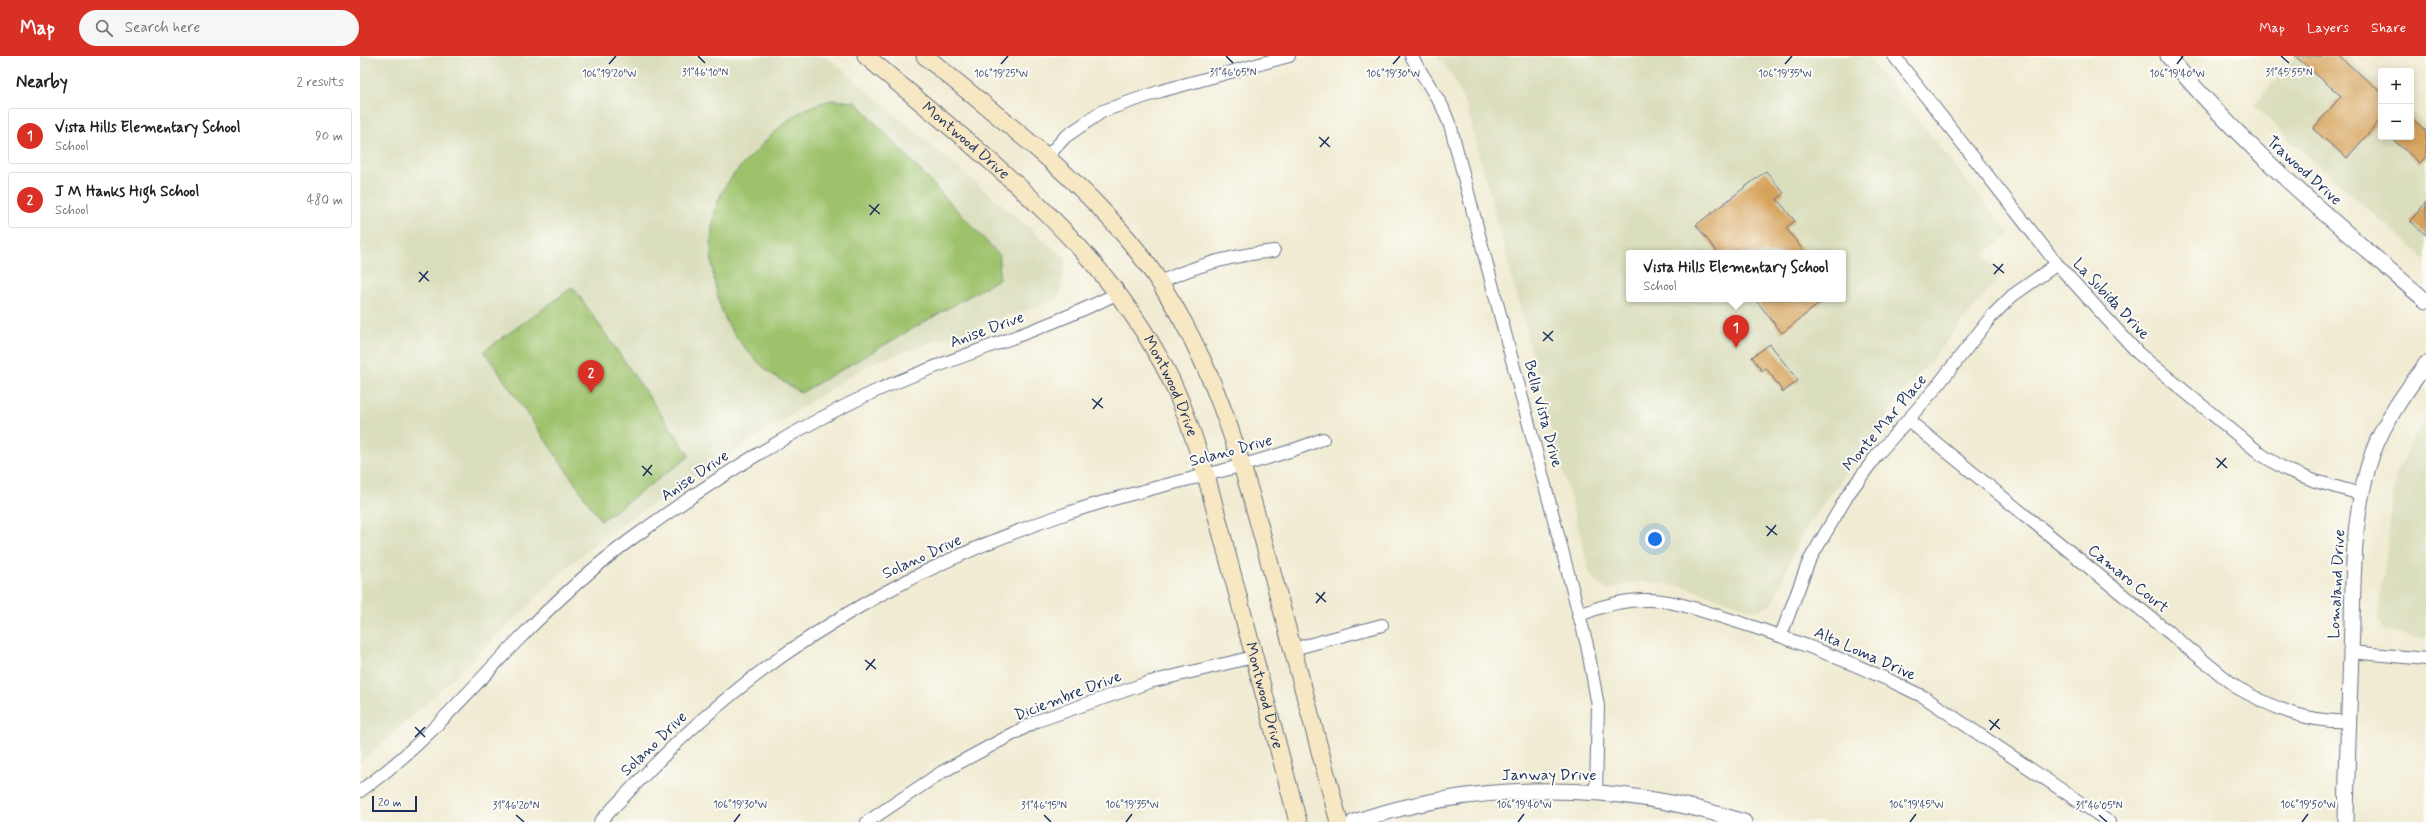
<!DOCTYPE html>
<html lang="en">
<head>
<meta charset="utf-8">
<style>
	:root { --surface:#fff; --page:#f6f6f6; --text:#202124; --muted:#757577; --line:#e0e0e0; --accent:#d93025 }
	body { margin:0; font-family:Mynerve,sans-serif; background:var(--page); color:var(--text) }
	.controls { position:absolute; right:12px; top:12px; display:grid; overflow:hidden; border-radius:4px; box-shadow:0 2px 10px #0003 }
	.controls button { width:36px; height:36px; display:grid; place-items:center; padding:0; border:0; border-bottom:1px solid var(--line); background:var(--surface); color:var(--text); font:20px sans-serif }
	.scale { position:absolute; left:12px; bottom:10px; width:45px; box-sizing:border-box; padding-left:4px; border:2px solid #1b2f5e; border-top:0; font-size:11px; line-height:14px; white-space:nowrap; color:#1b2f5e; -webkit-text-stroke:3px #fdfcf7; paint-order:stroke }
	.you { position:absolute; left:1295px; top:483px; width:14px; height:14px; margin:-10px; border:3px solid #fff; border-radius:50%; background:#1a73e8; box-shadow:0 0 0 6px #1a73e833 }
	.badge { display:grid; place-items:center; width:26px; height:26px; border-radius:50%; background:var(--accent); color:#fff; font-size:13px; font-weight:700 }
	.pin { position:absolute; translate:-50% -33px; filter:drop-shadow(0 1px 2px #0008) }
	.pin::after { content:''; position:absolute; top:21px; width:14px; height:12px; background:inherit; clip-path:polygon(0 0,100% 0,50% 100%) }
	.popup { position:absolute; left:1266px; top:194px; width:220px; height:52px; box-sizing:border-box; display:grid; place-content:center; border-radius:4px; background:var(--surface); filter:drop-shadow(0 1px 3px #0005); font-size:13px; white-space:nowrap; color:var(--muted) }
	.popup b { font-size:15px; color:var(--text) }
	.popup::after { content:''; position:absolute; left:50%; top:100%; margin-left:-8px; border:8px solid transparent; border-top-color:var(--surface) }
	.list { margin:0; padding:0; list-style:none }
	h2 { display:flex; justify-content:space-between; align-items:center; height:52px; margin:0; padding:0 16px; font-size:17px }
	h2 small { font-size:13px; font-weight:400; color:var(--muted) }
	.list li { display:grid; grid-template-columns:26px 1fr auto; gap:12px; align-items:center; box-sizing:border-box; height:56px; margin:0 8px 8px; padding:0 8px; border:1px solid var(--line); border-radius:4px }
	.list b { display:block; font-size:15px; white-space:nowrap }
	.list p { margin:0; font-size:13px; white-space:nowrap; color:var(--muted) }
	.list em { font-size:13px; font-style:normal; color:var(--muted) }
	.icon { flex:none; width:22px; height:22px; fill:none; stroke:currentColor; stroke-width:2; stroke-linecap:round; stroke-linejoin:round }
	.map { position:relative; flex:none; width:2066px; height:766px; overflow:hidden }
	header { display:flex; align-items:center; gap:24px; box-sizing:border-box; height:56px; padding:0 20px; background:var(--accent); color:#fff }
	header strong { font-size:19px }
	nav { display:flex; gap:22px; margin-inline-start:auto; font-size:14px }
	.search { width:280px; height:36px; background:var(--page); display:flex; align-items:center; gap:10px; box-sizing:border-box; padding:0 14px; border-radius:22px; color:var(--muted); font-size:15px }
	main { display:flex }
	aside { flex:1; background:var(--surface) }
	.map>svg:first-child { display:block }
	.built { fill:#dbdebd; fill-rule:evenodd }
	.green { fill:#9ec26c; stroke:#5c7865 }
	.building { fill:#d6a35c }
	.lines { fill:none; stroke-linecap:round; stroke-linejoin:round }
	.minor-casing { stroke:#667187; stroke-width:14 }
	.tertiary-casing { stroke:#667187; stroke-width:17 }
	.secondary-casing { stroke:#667187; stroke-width:19 }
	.minor { stroke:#fff; stroke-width:12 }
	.tertiary { stroke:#fff; stroke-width:15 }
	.secondary { stroke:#f7e8c3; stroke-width:17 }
	.ticks { fill:none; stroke:#1b2f5e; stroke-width:1.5 }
	.labels { text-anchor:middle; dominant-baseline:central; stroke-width:4; stroke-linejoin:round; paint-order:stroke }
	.street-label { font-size:16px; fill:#1b2f5e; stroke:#fdfcf7 }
	.ticks-label { font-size:10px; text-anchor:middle; fill:#1b2f5e; stroke:#fdfcf7; stroke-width:4; stroke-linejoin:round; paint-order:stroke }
</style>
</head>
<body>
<header>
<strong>Map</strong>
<div class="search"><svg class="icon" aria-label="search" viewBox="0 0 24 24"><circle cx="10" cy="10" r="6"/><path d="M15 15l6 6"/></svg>Search here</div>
<nav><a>Map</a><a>Layers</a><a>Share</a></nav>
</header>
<main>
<aside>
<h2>Nearby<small>2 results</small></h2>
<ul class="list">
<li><span class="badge">1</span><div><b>Vista Hills Elementary School</b><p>School</p></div><em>90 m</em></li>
<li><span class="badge">2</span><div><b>J M Hanks High School</b><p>School</p></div><em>480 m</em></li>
</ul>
</aside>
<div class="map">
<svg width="2066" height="766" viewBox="0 0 2066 766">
	<rect width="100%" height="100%" fill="#fdfcf7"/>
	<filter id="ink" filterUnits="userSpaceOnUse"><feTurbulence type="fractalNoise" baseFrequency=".025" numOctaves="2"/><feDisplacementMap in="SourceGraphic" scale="8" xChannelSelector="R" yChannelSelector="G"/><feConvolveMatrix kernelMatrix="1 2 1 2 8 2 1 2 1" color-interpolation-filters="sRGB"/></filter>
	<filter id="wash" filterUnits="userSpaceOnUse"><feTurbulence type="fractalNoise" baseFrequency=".012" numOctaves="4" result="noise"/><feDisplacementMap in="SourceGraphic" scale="16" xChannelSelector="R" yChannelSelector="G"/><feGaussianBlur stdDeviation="0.9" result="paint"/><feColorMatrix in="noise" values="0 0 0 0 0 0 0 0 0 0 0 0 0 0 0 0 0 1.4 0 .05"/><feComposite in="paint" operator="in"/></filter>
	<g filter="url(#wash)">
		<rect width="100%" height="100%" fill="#f0ebd2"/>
		<path class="built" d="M0,0H466L706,203L698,243L509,308L259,470L214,505L70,644L0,707Z
			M1077,0H1507L1650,179L1623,198L1641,219L1545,336L1440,481L1413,548L1396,555L1324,531L1281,525L1247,534L1231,521L1107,52L1093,21ZM1269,197H1483V243H1269Z
			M1936,0H1987L2021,29V81H2051V55L2066,68V204L1928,83L1894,49Z
			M2066,363V583L2024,575L2018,561L2036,418L2055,378Z"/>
		<path class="green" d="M472,44L496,46L640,200L639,223L441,337C428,328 414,321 403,311C390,299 369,275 363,258C351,225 346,179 358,145C365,125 382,109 396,95C421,69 436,52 472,44Z
			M213,231L330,400L241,465L124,295Z"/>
		<g id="blocks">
			<path class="building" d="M1935,0H1979L2021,36V63L1987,102L1953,73L1981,40Z
				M2051,62L2066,75V101L2060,107L2030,81H2051Z
				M1406,115L1424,137L1417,143L1435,165L1426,172L1445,197H1358L1336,169Z
				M2066,146V179L2050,165Z
				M1395,243H1465L1422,277Z
				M1410,288L1438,325L1423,336L1406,312L1402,315L1392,301Z"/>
		</g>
	</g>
	<g filter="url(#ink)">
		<use href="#blocks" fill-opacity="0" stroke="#667187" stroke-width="1"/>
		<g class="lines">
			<g class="minor-casing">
				<path id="minor" d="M1051,0L1082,50L1091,72L1227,589L1238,650L1236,736
					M1534,0L1697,208L1778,297L1902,399L1925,413L1955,425L2001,438
					M686,102L705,81L743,55L801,35L929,0
					M800,226C836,209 874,199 914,195
					M1548,364L1876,631C1911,651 1947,667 1988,665
					M1218,560C1242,549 1265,543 1291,544C1315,545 1339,554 1362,561C1431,582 1499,608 1564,641L1749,766
					M1421,579L1449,505L1489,437L1517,399L1574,334L1631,261L1652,240L1697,208
					M933,593L1022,569
					M1991,596L2066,603
					M0,735C60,693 106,638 156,586C191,550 229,514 270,484C348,427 430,374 518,334C597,299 681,276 758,237
					M240,766C276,727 313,688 353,654C454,567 576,502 702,459C788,429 879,416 963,383
					M507,766L582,716L677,665L790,626L893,601"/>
			</g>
			<g class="tertiary-casing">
				<path id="tertiary" d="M1808,0C1884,92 1975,167 2066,245
					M994,766C1119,724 1260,725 1384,766
					M1986,766C1987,709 1989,653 1991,597C1994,530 1990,460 2013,396C2025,364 2046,335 2066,308"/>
			</g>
			<g class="secondary-casing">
				<g id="secondary">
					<path id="s1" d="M506,0C609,88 728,175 796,296C819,334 832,376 846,419L938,766"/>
					<path d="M565,0C637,60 716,118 775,192C853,291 884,411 916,531C937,609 958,688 979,766"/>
				</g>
			</g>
			<use href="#minor" class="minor"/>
			<use href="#tertiary" class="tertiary"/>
			<use href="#secondary" class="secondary"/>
		</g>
	</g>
	<path class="ticks" d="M338,0L345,7M866,0L873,7M1921,0L1929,7M249,8L256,0M641,8L648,0M1033,8L1040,0M1425,8L1432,0M1817,8L1823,0M959,81L970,91M960,91L969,81M509,149L520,158M510,159L519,148M1633,208L1644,217M59,216L69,225M1634,218L1643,208M59,226L68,215M1183,276L1193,285M1183,285L1193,275M732,343L743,352M733,353L742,342M1856,402L1867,412M282,410L292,419M1857,412L1866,402M283,420L292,409M1406,470L1417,479M1407,480L1416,469M956,537L966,546M956,547L965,536M505,604L516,613M506,614L515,603M1629,664L1640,673M55,671L65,681M1630,674L1639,663M55,681L65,671M156,759L164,766M684,759L691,766M1739,759L1747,766M374,766L380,758M766,766L772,758M1158,766L1164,758M1550,766L1556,758M1942,766L1948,758"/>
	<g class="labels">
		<g class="street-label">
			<text stroke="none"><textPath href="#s1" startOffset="131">Montwood Drive</textPath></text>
			<text transform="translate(1944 115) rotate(42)">Trawood Drive</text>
			<text transform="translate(1751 243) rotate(47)">La Subida Drive</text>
			<text transform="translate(627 274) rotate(-20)">Anise Drive</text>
			<text stroke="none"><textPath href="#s1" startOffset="454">Montwood Drive</textPath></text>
			<text transform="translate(1183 358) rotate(75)">Bella Vista Drive</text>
			<text transform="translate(1525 367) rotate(-50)">Monte Mar Place</text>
			<text transform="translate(871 395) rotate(-15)">Solano Drive</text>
			<text transform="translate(335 420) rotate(-34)">Anise Drive</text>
			<text transform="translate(562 501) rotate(-25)">Solano Drive</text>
			<text transform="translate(1768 523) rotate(39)">Camaro Court</text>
			<text transform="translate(1977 528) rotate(-87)">Lomaland Drive</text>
			<text transform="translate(1505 598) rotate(24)">Alta Loma Drive</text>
			<text transform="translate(708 640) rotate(-21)">Diciembre Drive</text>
			<text stroke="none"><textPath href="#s1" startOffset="778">Montwood Drive</textPath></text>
			<text transform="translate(294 688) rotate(-44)">Solano Drive</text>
			<text x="1189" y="719">Janway Drive</text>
		</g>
	</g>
	<g class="ticks-label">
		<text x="345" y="20">31°46'10"N</text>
		<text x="873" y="20">31°46'05"N</text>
		<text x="1929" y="20">31°45'55"N</text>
		<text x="249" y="21">106°19'20"W</text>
		<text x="641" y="21">106°19'25"W</text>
		<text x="1033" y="21">106°19'30"W</text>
		<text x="1425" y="21">106°19'35"W</text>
		<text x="1817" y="21">106°19'40"W</text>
		<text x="380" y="752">106°19'30"W</text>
		<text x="772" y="752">106°19'35"W</text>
		<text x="1164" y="752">106°19'40"W</text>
		<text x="1556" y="752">106°19'45"W</text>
		<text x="1948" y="752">106°19'50"W</text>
		<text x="156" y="753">31°46'20"N</text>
		<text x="684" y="753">31°46'15"N</text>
		<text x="1739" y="753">31°46'05"N</text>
	</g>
</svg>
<div class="controls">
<button>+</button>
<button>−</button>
</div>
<div class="scale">20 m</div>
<div class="you"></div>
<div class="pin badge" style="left:1376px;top:292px">1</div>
<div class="popup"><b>Vista Hills Elementary School</b>School</div>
<div class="pin badge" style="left:231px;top:337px">2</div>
</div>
</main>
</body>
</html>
